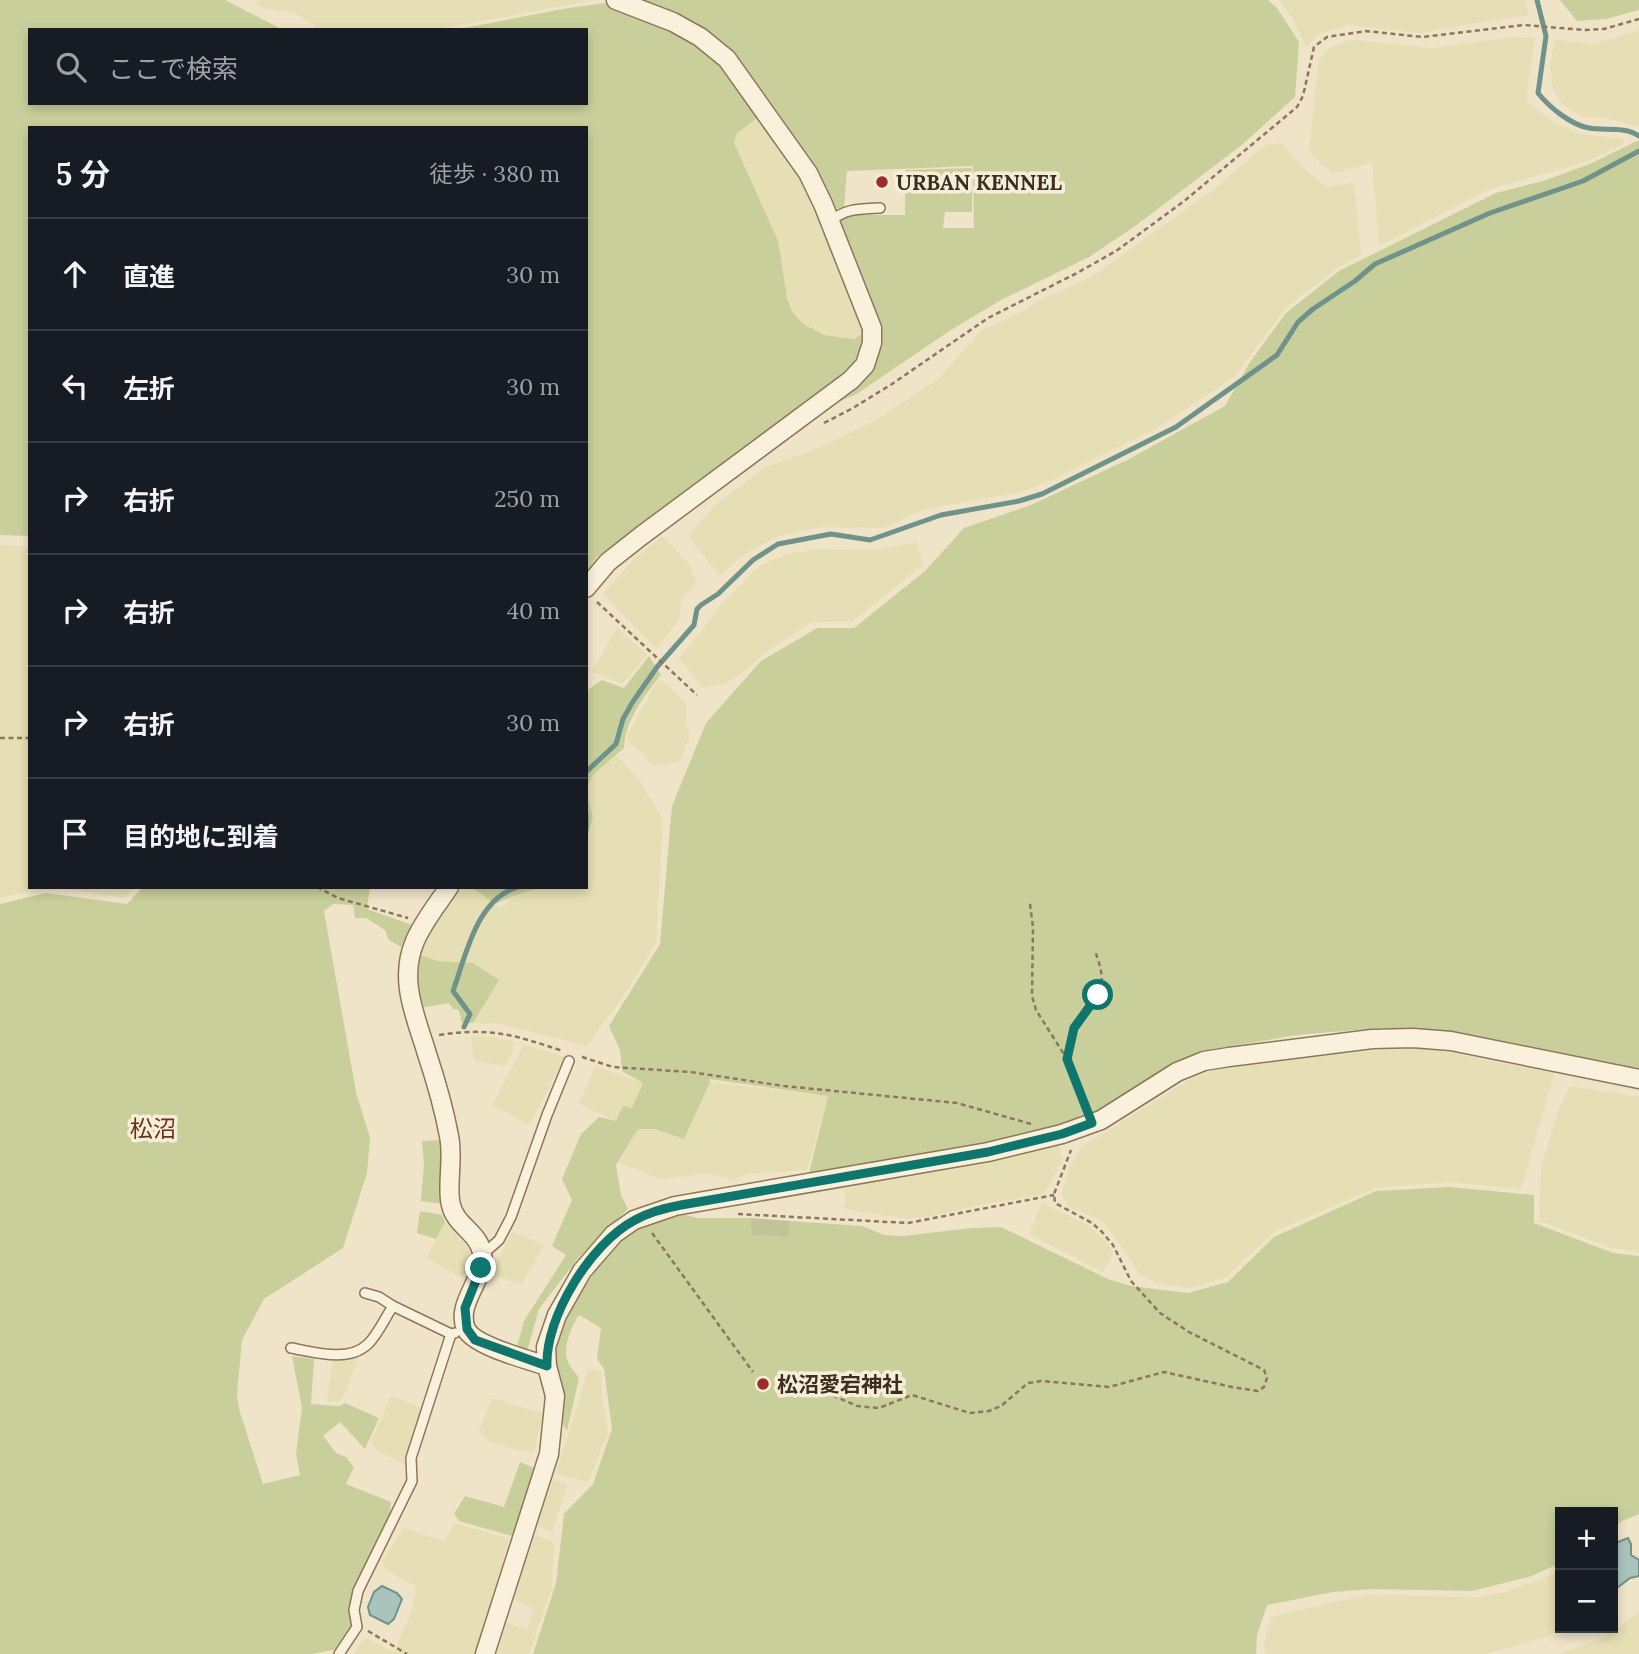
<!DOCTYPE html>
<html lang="ja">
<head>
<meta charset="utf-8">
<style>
	:root { --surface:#171b24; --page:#242831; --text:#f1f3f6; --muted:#9ea1a6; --line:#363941 }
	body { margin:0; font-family:Lora,"Noto Sans JP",serif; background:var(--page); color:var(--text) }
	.controls { position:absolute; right:21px; bottom:21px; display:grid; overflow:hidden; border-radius:0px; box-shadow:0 4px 10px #0003 }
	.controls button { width:63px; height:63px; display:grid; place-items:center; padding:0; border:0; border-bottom:2px solid var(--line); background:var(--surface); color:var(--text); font:35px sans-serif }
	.stop { position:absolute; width:21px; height:21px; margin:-16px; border:5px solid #0f766e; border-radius:50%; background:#fff }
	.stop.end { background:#0f766e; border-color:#fff; box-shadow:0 2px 7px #0008 }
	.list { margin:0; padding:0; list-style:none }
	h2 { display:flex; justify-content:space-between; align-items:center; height:91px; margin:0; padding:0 28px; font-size:30px }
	h2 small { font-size:23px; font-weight:400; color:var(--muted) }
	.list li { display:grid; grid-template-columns:46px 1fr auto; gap:21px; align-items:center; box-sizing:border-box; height:112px; padding:0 28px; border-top:2px solid var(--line) }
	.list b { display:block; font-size:26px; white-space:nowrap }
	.list em { font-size:23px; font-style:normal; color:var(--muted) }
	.icon { flex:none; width:38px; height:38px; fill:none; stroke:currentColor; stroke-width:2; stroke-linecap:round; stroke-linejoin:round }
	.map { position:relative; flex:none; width:1639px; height:1654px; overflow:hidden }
	.search { position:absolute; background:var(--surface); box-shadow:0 4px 10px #0003; left:28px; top:28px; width:560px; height:77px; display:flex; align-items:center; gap:18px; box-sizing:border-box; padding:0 24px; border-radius:0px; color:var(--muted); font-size:26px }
	.panel { position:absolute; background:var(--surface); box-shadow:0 4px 10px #0003; left:28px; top:126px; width:560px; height:763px; border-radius:0px }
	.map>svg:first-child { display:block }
	.farmland { fill:#e6deb5 }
	.green { fill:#c9cf9b; fill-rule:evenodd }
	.cemetery { fill:#bfc49a }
	.water { fill:#a9c4bc; stroke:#6f938a; stroke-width:2 }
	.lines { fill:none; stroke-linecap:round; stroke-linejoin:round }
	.stream { stroke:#6f938a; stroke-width:5 }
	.service-casing { stroke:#8d765c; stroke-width:12 }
	.minor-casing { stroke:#8d765c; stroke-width:21 }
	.path { stroke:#8d765c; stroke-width:2.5; stroke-dasharray:5 3.5; stroke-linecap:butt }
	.service { stroke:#faf1dc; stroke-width:9 }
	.minor { stroke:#faf1dc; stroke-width:18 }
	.route { stroke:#0f766e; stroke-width:9 }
	.poi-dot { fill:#9e2a2b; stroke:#f7eed8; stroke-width:2.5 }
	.labels { text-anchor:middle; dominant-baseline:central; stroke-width:7; stroke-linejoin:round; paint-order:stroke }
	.poi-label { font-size:21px; font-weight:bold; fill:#3d2e20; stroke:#f7eed8; text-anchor:start }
	.neighbourhood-label { font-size:23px; fill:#6b2e1e; stroke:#f7eed8 }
</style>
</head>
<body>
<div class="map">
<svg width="1639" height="1654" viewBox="0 0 1639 1654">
	<rect width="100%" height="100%" fill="#f0e4c8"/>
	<path class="farmland" d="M260,0H595L433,30H321L294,12L265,9L255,3Z
		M1279,0H1526L1528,16L1486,21L1421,33L1348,25L1320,33L1306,47L1292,18Z
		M1639,30V126L1601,117H1583L1562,104L1553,89L1550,66L1554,40L1595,44Z
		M1515,37L1535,38L1526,100L1552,121L1579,134L1624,139V144L1588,161L1490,189L1379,246L1372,162L1332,174L1309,152L1319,59L1330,47L1352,40L1432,48Z
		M759,117L801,170L867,332L854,339L824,335L803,324L793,313L734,143L737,133Z
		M1281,143L1303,168L1327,187L1354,183L1361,255L1337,268L1286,308L1236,375L1218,388L1152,431L1054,479L1021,492L925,509L884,528L821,527L776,537L742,556L720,576L688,536L714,506L766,467L809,452L876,420L938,379L983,329L1025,311L1037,301L1091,277L1217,187L1265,145Z
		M662,536L690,565L696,583L681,600L679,619L657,649L603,594L634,559Z
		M916,542L923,565L853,621L812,622L763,654L745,671L726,683L702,688L679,658L701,632L719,606L761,565L787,554L819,549L878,550Z
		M0,545L30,547V887H45L0,898Z
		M617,627L647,655L622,684L592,672Z
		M662,680L686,703V724L690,735L680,762L652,766L643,753L628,742V733L656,684Z
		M617,755L639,780L663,820L656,943L626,992L587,1046L500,1024L473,1023L498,980L473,963L438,961L420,955L432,929L459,887H471L501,908L516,895L542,887H586V841L593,817L586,789L593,775Z
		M52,887H134L124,898Z
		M471,1036L495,1037L514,1042L512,1054L505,1066L474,1061Z
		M524,1045L565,1057L529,1125L492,1105Z
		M1427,1048L1554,1073L1521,1189L1451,1182L1376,1188L1275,1231L1226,1277L1192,1288L1158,1284L1139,1274L1124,1250L1101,1220L1070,1208L1061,1194L1071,1164L1080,1148L1192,1078L1220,1068L1288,1059L1364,1051Z
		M595,1066L644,1083L632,1108L616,1121L579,1104Z
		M710,1082L828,1096L807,1170L746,1174L733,1180L709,1173L660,1179L618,1162L638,1129H655L684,1139Z
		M1570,1086L1639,1097V1252L1613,1248L1539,1221L1541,1168L1559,1108Z
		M1059,1145L1062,1160L1050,1185L1042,1195L984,1204L932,1216L906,1219L844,1209L846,1188L983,1164Z
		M1042,1203L1086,1224L1104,1239L1113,1253L1103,1272L1029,1234Z
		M445,1222L466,1245L470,1253V1267L462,1278L426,1258Z
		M512,1232L545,1245L521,1285L491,1274Z
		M359,1357L344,1396L338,1402L327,1401L333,1361Z
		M588,1369L602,1372V1397L608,1433L588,1482L556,1474Z
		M391,1396L422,1408L404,1464L377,1451L371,1442Z
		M492,1398L543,1414L534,1452L510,1449L489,1441L479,1430Z
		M553,1480L567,1485L552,1532L537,1526Z
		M455,1523L509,1539L491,1606L475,1654H354L365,1638L394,1652L413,1608L416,1586L385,1569L382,1561L404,1528L444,1541Z
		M535,1535L554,1542L552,1587L529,1654H497L507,1623L527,1630L533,1609L513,1599Z
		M1560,1572V1628H1563L1542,1638L1485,1654H1265L1264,1646L1271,1617L1365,1595L1480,1597L1506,1592Z
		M1639,1612V1654H1559L1603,1638Z"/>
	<path class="green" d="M0,0H225L283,30H30V103H586V30H454L568,8L629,0H1268L1277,8L1299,42L1295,97L1243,144L1134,227L1089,257L1001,300L951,330L855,395L761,434L597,557L586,572V128H30V536L0,535ZM759,117L833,210L844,207L847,171L973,166L974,228H943L945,212H972V168L905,170V215H846L840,220L838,226L875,327L854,339L824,335L803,324L793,313L787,298L778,241L734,143L737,133Z
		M1560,0H1639V10L1606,19L1577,21Z
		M1639,140V1075L1411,1028H1380L1297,1035L1214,1049L1165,1070L1091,1117L1061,1129L921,1158L809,1173L828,1096L709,1079L710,1082L684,1139L655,1129H638L616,1165L621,1195L628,1209L579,1257L539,1309L528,1348L523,1350L517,1346L524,1321L566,1255L552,1246L572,1200L562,1179L581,1134L599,1117L616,1121L623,1106L632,1108L643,1083L622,1071L620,1050L609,1026L660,944L672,806L706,723L761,661L817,628H854L925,571L964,528L1031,505L1127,460L1225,406L1250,362L1286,313L1339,271L1496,193L1543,181L1590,164Z
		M649,656L661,675C644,696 625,721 624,748L593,775L586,789L593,817L586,841V696L589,689L602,680L624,688Z
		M143,887H333C345,890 357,887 370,887L367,909L412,925L401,947L389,940L385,930L366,918H355L353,905L333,904L324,911L356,1092L370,1138L367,1173L343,1248L264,1299L242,1340L237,1394L239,1409L263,1484L300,1475L296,1454L302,1408L292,1356L314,1359L311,1404L339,1406L345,1403L379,1418L365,1449L340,1422L323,1436L336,1453L346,1457L354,1467L346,1484L391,1502L390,1514L354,1587L349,1605L351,1628L338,1649L312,1654H0V904L46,893L127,904Z
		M471,887H542L516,895L495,904Z
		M420,955L438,961L473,963L499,980L473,1023H462L459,1010L453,1009L449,1003L420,1008L416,985Z
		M443,1140L446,1171L442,1204L421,1201L424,1165L422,1141Z
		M1449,1187L1534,1195V1223L1613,1253L1639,1256V1514L1622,1521L1613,1528V1512H1560V1563L1532,1576L1472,1591L1371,1589L1333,1592L1267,1605L1257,1635L1256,1654H533L556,1583L564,1514L593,1484L612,1429L604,1369L597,1359L601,1328L579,1315C572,1324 563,1347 567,1359C568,1365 576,1373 579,1378L567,1431L561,1421L554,1364V1344L571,1308L599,1265L621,1238L643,1226L682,1214L697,1218H750L752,1235L787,1237L790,1221L862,1226L884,1235L903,1236L972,1228L1001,1227L1108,1279L1131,1286L1188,1293L1228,1282L1274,1237L1376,1191Z
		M420,1211L442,1215L445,1222L436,1239L417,1233Z
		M520,1462L536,1469L512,1536L459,1521L454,1514L465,1496L504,1507Z"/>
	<path class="cemetery" d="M750,1218L790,1221L788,1237L752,1235Z"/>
	<path class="water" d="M1628,1538L1631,1544V1555L1639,1560V1576L1630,1578L1613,1591V1544Z
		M382,1586L397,1593L402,1599L394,1619L388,1624L370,1615L368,1607L374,1592Z"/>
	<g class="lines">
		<path class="stream" d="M1537,0L1546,36L1538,93C1549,107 1571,125 1589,128C1605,131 1625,126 1639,136
			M586,772L616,744L623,719L632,703L657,667L694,625L697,609L701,605L718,594L753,560L778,544L831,534L870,540L941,515L1019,501L1042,494L1176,427L1277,355L1298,322L1313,309L1355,281L1375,264L1490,213L1583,181L1639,151
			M586,814V828
			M464,1027L470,1014L453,991C466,955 477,898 518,887"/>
		<g class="service-casing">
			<path id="service" d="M830,222C845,208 860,209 880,208
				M482,1255L499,1240L511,1217L547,1115L569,1061
				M365,1293L379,1297L393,1306L451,1334L455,1333
				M291,1348C314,1352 348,1363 368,1344C378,1334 385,1318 393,1306
				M339,1654L357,1627L354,1610L358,1591L412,1481L411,1458L451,1334"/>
		</g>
		<g class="minor-casing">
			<path id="minor" d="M586,588L608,562L641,536L851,380L865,365L872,343V328L823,204L808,173L727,59L700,37L673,22L616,0
				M449,887C437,905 423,922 415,941C398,980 416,1017 427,1054C436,1081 444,1109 449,1136C454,1159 446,1187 451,1205C455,1225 479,1233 482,1253C486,1279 455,1303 466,1329C474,1346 529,1360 547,1366
				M485,1654L549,1454L555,1396L547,1366L546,1347L557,1315L582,1271L614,1234L634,1220L675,1206L988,1152L1062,1134L1101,1120L1177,1072L1204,1061L1229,1057L1372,1039L1413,1038L1451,1041L1639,1079"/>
		</g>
		<path class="path" d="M824,423L853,408L892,384L988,318L1077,273L1116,251L1183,202L1297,107L1303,96L1314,47L1327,37L1366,31L1422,37L1524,25L1584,30L1604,29L1639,19
			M597,602L697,695
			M0,738H30
			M317,887L338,898L408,918
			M1030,904L1033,927L1032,996L1036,1010L1067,1059L1085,1107
			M439,1035C491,1027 514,1035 563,1051
			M582,1057L613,1067L690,1072L784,1086L957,1103L1031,1124
			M1067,1059C1069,1048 1070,1036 1076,1026C1094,991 1112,996 1095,951
			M738,1214L908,1223L1054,1195
			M652,1233L753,1372
			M786,1375L857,1406L879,1408L912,1395L970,1413L989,1411L1001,1406L1028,1383L1041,1381L1109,1387L1164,1372L1232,1387L1258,1391L1264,1387L1267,1378L1264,1370L1189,1332L1160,1313L1131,1281L1113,1245L1102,1232L1092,1223L1055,1203L1054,1194L1071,1150
			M368,1631L407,1654"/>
		<use href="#service" class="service"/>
		<use href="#minor" class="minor"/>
	</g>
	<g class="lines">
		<path class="route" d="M481,1268L465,1308L467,1329L475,1340L547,1366C545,1317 591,1243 635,1220C649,1212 665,1208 681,1205L988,1152L1062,1134L1092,1123L1067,1059L1074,1028L1098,995"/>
	</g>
	<g class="poi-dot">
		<circle cx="882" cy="182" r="7"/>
		<circle cx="763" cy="1384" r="7"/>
	</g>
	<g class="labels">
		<g class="poi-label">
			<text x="896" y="182">URBAN KENNEL</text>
			<text x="777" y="1384">松沼愛宕神社</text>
		</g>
		<g class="neighbourhood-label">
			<text x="153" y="1128">松沼</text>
		</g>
	</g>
</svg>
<div class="controls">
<button>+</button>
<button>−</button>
</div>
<div class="stop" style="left:1098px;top:995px"></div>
<div class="stop end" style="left:481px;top:1268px"></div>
<div class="search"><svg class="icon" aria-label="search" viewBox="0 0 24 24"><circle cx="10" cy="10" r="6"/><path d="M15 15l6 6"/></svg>ここで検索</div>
<section class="panel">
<h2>5 分<small>徒歩 · 380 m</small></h2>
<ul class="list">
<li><svg class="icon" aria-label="ahead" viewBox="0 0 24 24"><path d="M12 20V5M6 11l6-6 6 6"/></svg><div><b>直進</b></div><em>30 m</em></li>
<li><svg class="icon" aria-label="left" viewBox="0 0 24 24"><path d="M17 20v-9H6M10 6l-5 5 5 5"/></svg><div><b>左折</b></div><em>30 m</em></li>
<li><svg class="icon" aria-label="right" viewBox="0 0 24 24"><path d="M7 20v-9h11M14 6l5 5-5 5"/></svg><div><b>右折</b></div><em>250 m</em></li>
<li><svg class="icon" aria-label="right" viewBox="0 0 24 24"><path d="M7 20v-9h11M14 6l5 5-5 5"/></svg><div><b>右折</b></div><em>40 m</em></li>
<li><svg class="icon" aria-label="right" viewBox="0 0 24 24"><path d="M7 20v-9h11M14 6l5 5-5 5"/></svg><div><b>右折</b></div><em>30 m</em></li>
<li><svg class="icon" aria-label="arrive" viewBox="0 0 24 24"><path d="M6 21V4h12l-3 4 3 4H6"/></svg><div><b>目的地に到着</b></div></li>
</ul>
</section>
</div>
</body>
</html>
